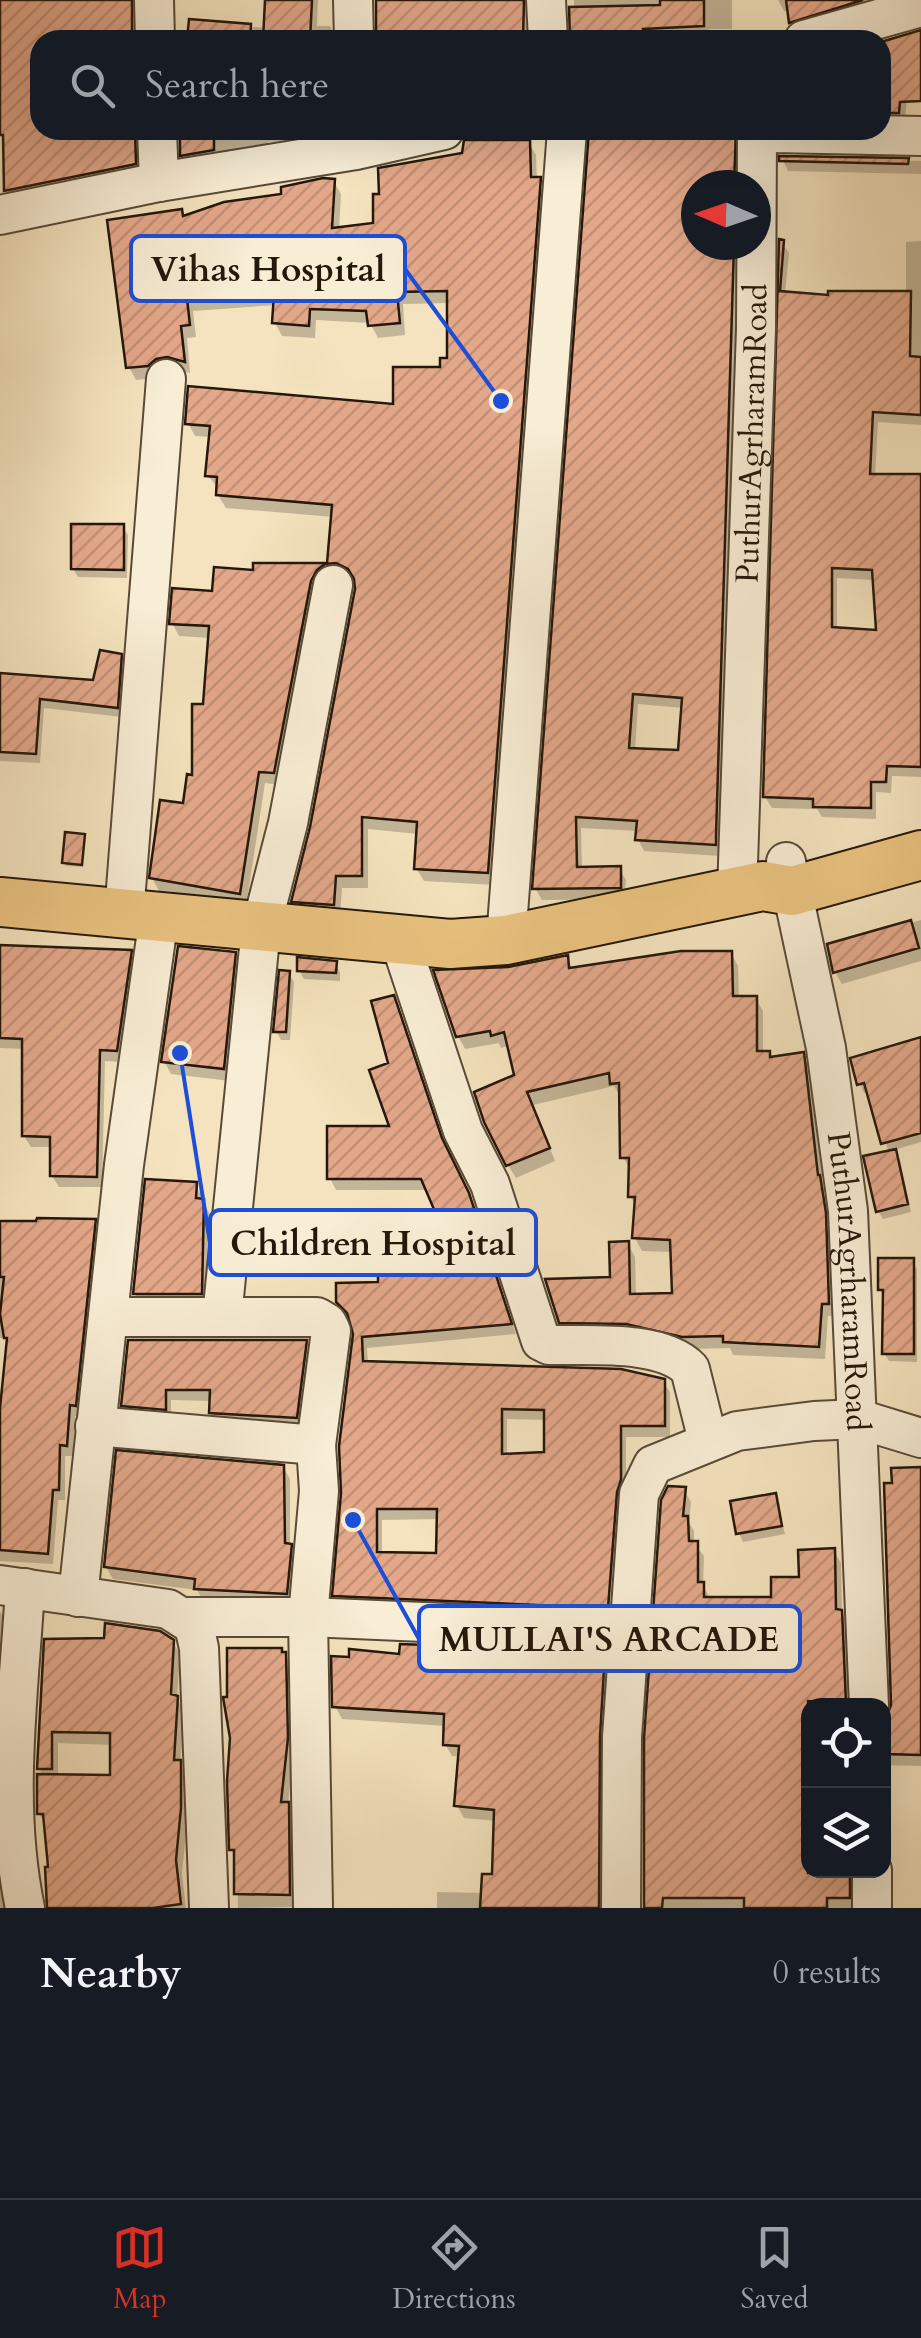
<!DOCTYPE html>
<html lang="en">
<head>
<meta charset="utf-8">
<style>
	:root { --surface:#171b24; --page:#20242c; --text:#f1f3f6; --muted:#9ea1a6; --line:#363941; --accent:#d93025 }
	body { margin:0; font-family:Cardo,serif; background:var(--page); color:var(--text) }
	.controls { position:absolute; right:30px; bottom:30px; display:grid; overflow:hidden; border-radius:20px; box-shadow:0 10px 40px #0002 }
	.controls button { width:90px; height:90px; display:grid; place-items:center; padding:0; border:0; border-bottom:2px solid var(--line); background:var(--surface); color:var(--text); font:50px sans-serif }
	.compass { position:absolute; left:681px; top:170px; width:90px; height:90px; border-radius:50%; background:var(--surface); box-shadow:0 10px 40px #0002; rotate:272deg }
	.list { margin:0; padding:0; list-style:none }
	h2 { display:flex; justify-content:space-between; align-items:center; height:130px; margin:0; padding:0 40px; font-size:42px }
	h2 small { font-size:32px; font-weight:400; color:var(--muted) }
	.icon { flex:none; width:55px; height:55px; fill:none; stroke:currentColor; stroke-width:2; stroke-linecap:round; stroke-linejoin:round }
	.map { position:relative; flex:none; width:921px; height:1908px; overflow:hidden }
	.search { position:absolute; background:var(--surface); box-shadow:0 10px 40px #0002; left:30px; right:30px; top:30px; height:110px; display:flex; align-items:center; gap:25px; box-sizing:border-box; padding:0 35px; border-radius:30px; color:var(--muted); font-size:38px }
	.sheet { height:290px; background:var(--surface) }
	nav { display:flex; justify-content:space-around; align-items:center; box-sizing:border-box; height:140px; border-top:2px solid var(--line); background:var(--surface); font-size:28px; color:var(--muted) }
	nav a { display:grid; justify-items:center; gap:5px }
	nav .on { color:var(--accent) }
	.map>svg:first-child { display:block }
	.shadow { fill:#0003; fill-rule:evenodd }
	.building { fill:url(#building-hatch); stroke:#25170a; stroke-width:2.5; fill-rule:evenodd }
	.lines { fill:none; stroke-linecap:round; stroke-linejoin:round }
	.minor-casing { stroke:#594a37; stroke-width:42 }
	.major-casing { stroke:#25170a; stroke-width:52 }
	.minor { stroke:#f8edd5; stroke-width:38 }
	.major { stroke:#eac27f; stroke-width:48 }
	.labels { text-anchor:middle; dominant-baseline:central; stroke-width:8; stroke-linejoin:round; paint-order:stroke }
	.street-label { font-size:32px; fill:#25170a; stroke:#f8edd5 }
	.leader { fill:none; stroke:#1d4ed8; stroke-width:4 }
	.callout-dot { fill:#1d4ed8; stroke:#f8edd5; stroke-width:4 }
	.callout { fill:#f8edd5; stroke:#1d4ed8; stroke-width:4 }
	.callout-label { font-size:35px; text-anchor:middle; font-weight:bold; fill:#25170a }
</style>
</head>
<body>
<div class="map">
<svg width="921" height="1908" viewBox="0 0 921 1908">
	<defs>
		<pattern id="building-hatch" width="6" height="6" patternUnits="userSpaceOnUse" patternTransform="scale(2.5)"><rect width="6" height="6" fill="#e3a88a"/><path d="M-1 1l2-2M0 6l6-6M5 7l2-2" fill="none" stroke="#c39076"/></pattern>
	</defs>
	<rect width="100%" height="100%" fill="#f4e3be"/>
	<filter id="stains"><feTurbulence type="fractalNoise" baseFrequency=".002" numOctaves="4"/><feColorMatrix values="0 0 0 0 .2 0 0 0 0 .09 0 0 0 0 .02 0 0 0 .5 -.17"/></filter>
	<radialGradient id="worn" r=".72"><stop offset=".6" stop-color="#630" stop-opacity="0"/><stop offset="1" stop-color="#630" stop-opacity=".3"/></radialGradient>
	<path class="shadow" d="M3,0H133L138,9V40H40V130H145L141,176L13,202L7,190L6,144L1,135Z
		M268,0H318L317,26H330L337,40H189L191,22L266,28Z
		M376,0H531L530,37L527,40H379Z
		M574,0H732V29H709V37L574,40Z
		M778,0H903L798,33L790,11H784Z
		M881,44L910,49L905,124L881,123Z
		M180,130H338V138L268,142V154L190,167L183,155Z
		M592,130H749L741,185H696V245H740L721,856L644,851L638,839V831L581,828L582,870L619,869L626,880L624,899L542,900L535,888ZM638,704L684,708L681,753L635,751Z
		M529,143L536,155L537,179L544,192L495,885L424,881L416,868L418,834L368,829V888H342L340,917L301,914L294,901L313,828L357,581L345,575L281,785L265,783L246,906L159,891L152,878L195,778L211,638L179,636L172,623L255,572V566H330L334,517L226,508L218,495L219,489L208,476L211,437L195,436L188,423L395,407L450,361V303L403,304L405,335L378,338L370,323L316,320L315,338L282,336L275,323L276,305L193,311L196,337L187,338L190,373L175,369L155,378L136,380L129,367L181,212L185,218L334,182L341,194L339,230L375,225Z
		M782,158L921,161V174L788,171Z
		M921,241V425L878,422L875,476H921V777L892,776L891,793L876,792V819L822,817L817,809L772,808L765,797L781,242L789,253L785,294L830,298L906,293V242ZM837,578L875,580L878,632L837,630Z
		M123,527L128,535L127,578L78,577L73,569Z
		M120,656L126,666L122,717L44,708L40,763L0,761V676L95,683Z
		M84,836L83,867L66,866L64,862Z
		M921,920V961L842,984L835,972L830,946Z
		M0,947L130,953L137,964L123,1062L105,1061L102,1187H59L52,1176V1147H31L24,1136L25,1049L0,1048Z
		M731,953L738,966L739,998H755L763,1011V1054H769L772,1059L803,1055L810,1068L823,1185L832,1228L835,1316H828L825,1359L733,1355L730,1348L690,1349L569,1335L561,1322L612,1279L628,1244L635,1257L636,1296L675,1295L673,1252L642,1251L635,1238L636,1207L630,1196L631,1171L623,1157L620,1096L614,1086L533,1105L555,1161L516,1178L508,1165L517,1077L510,1045L501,1048L499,1043L465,1049L458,1036L508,970L566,958L574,970Z
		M234,954L242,967L231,1081L171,1074L164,1061Z
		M335,963L340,972V981L304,979L299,970Z
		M289,974L294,982L290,1040H281L276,1031Z
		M393,997L447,1152L474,1207L516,1334L367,1348L368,1363L663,1381L670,1392V1437H626V1493L614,1618L342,1606L335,1595L356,1334L352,1320L339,1302L380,1285L436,1275L455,1252L429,1190H336L330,1178L393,1128ZM507,1419L547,1420V1455L507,1456ZM439,1519L438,1555H382V1520Z
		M921,1040V1142L894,1150L900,1160L911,1212L883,1219L878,1211L889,1153L869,1091L864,1093L860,1084L853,1059Z
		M196,1185L209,1213L207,1306H142L135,1294Z
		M94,1221L101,1233L81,1416H75L73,1456H65V1500H58L53,1564L0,1561V1409L9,1343L7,1338H0V1223Z
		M912,1261L917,1269V1362L889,1361L884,1353L886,1298L881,1290Z
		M130,1342H306L312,1353L302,1428L218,1424L212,1413V1401L171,1400V1420L130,1417L124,1405Z
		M283,1467L290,1479V1546L297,1558L293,1606L203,1600L197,1590L113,1579L106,1567Z
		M921,1470V1766L884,1765V1726L894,1707Z
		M684,1490L691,1502L689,1523L694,1531V1543L704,1556L703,1585L710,1599L773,1600L834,1551L841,1563L842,1613L848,1625L852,1706H808V1870H852L855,1908H646Z
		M775,1496L785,1534L743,1542L739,1533Z
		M0,1611L7,1623L0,1747Z
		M46,1641H172L180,1654L177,1699L184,1711L180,1765L186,1775L187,1822L182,1874L186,1908H49L51,1870L47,1826L39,1814L44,1777L39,1768ZM58,1743L112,1745V1777H58Z
		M285,1655L292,1667L293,1752L288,1805L294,1816L296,1907L238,1908L237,1858L232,1849Z
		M604,1655L611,1667L604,1908H437V1892L483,1893L495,1877L496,1821L464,1818L457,1806L461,1757L452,1756L445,1744L446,1726L342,1719L335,1706L402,1656Z
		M0,1856L2,1885L6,1908H0Z"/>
	<path class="building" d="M0,0H132V36H68V40H40V130H135L136,164L4,191L3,135H0Z
		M265,0H312L310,40H263Z
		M376,0H524L523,40H376Z
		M660,0H704V26L643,29L644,40H570L569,7L660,5Z
		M786,0H863L789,23Z
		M189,19L251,24L250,40H187Z
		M921,30V101L900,102L899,113H881V42Z
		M180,130H214V150L180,156Z
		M589,130H690L691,137L736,130L734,185H696V245H734L716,836V845L635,840L637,821L576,817L577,867L621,866V888L532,889ZM633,694L682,698L678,750L629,748Z
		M464,140H530L531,177H541L488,873L414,869L417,822L362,817V876H336L334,905L291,902L310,827L355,589L354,579L348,569L336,563L325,564L317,570L311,581L274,773L259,772L240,894L149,878L160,800L183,803L187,774L192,775V704H203L209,626L169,624L172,588L212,591L214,567L253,570V563H327L332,505L216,495L217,477L205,476L210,426L185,424L188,386L393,404V367H440V358H447V291L397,292L400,323L368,326L366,311L310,309L309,326L272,323L274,293L187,299L190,325L181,326L185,362L167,357L156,359L148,366L126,368L107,220L182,209L183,216L224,202L281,194V187L323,178L335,179L332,228L373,223V194H379L378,168L462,153Z
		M779,156L909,158L908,164L779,161Z
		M779,239L784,240L780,291L828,295V291H911L910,356L921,357V415L873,412L870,474H921V767L887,766L886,782H871V808L813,807V799L763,797ZM832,568L872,570L876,630L832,627Z
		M71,524H124V570L71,569Z
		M100,650L122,654L118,708L40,699L36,754L0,752V673L93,680Z
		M65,832L85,834L82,865L62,863Z
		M911,920L919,948L833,973L827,944Z
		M0,945L132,950L117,1051L100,1050L97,1177L50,1176V1137L22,1136V1039L0,1038Z
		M178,946L236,952L224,1069L161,1062Z
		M681,951H732L733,996H757V1051H770V1057L804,1052L818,1175H820L826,1213L829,1304H822L819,1347L723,1342V1336L682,1337L626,1324L559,1323L545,1279L610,1277L609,1242L629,1241L630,1294L672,1293L670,1240L632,1238L635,1197H628L629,1158H620L619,1083L610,1084L609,1073L527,1092L550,1148L506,1166L484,1122L474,1092L514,1075L504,1032L491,1036L490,1031L456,1037L433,970L508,967L568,955L569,968Z
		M297,957L337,961L336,973L297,971Z
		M279,970L290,971L286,1032H273Z
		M394,995L442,1138L469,1193L512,1324L362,1337L363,1361L621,1369L665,1379V1426H621V1480L617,1492L608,1608L332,1596L341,1493L339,1446L353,1334L347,1313L336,1302V1283L378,1282V1274L433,1273L432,1250L451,1249L421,1179H327V1126H389L369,1070L388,1063L371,1001ZM502,1409L544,1410V1452L502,1454ZM377,1509H437L436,1553L377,1552Z
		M921,1037V1133L881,1144L864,1083L857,1085L850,1058Z
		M896,1149L908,1204L876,1212L863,1156Z
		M145,1179L197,1182L196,1198L204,1199L202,1294H133Z
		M37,1218L96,1219L76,1406L70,1405L67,1446L60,1445L59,1490H53L48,1554L0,1550V1408L7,1338H4L0,1314L4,1277H0V1221H36Z
		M878,1258H914V1354H882L883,1290H878Z
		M128,1340H307L297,1418L209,1413L210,1390H166V1410L121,1406Z
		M116,1450L284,1465L285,1543L292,1544L287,1594L194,1589L195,1579L104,1567Z
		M921,1467V1755L884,1754V1723L891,1705L884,1483H892L891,1468Z
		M668,1486L686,1487L683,1516H688L689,1541H698V1582H704V1597H771V1577H799L798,1550L835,1548L836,1609L842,1610L846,1703L808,1701V1873H850V1898H827V1908H744V1898H663L662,1908H644V1738L661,1500Z
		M776,1493L782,1526L736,1534L730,1501Z
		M105,1623L160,1631L174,1640L171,1694L178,1696L174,1760H181V1808L176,1860L181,1904L153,1908H47L45,1867H48L43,1814H37V1774L110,1775V1733L52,1732V1769H37L44,1639L104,1638Z
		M400,1644L605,1652L600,1737L599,1908H480L482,1874H492L494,1810L454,1806L459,1746L443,1745L444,1714L332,1707L331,1656L349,1657V1649L399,1654Z
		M227,1648H282V1652H286L288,1738L281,1802H289L290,1895L234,1894V1850H229L227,1781L230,1738L223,1697H227Z"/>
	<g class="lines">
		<g class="minor-casing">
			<g id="minor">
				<path d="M154,0L155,40"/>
				<path d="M353,0L354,40"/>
				<path d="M546,0L548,40"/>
				<path d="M804,40L921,7"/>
				<path d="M157,130L159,182"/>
				<path d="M0,215L159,182L356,150L444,130"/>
				<path id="s1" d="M786,862L826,1048L848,1211L869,1706"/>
				<path id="s2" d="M737,893L756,329L757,136L774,133L921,136"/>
				<path d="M124,914L166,379"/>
				<path d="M506,940L567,130"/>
				<path d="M400,941L463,1131L490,1184L541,1341L549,1345C588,1346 661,1339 690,1369L708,1441"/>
				<path d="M222,1317L261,928L288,823L333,585"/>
				<path d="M95,1426L316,1445L331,1331L327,1323L317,1317H108"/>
				<path d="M0,1585L168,1609L190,1623L195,1630L199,1648L209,1908"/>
				<path d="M25,1588C19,1694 3,1803 25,1908"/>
				<path d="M78,1597L124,1165L159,917"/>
				<path d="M184,1617H308L630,1631"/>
				<path d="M313,1908L308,1617L319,1491L316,1445"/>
				<path d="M621,1908L622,1737L639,1494L653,1465L737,1431L814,1421L859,1419L921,1438"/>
				<path d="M872,1908V1870"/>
			</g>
		</g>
		<g class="major-casing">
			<path id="major" d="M0,902L450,944L506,940L763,886L792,891L921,855"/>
		</g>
		<use href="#minor" class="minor"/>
		<use href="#major" class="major"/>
	</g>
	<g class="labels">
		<g class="street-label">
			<text stroke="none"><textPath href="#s2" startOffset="460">PuthurAgrharamRoad</textPath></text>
			<text stroke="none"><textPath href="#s1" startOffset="425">PuthurAgrharamRoad</textPath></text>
		</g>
	</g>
	<path class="leader" d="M501 401L405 269M180 1053L210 1243M353 1520L419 1639"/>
	<g class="callout-dot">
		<circle cx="501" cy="401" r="10"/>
		<circle cx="180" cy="1053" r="10"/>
		<circle cx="353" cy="1520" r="10"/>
	</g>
	<g class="callout">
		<rect x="131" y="236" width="274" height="65" rx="10"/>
		<rect x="210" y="1210" width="326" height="65" rx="10"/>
		<rect x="419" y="1606" width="381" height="65" rx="10"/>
	</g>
	<g class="callout-label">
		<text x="268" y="281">Vihas Hospital</text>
		<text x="373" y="1255">Children Hospital</text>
		<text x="609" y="1651">MULLAI'S ARCADE</text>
	</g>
	<rect width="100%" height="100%" filter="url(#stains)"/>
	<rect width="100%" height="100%" fill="url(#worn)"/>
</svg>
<div class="controls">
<button><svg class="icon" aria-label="locate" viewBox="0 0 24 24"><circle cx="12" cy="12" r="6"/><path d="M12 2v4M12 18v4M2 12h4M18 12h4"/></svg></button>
<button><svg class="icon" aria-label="layers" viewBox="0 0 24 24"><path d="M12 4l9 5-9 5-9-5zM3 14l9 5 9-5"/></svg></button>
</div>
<svg class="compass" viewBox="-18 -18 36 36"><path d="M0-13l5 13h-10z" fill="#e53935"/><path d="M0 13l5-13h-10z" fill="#9ea1a6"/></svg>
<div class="search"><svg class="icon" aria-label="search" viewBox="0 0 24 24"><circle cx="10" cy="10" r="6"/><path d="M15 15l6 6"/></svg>Search here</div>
</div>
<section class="sheet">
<h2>Nearby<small>0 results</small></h2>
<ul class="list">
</ul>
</section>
<nav>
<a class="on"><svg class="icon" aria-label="map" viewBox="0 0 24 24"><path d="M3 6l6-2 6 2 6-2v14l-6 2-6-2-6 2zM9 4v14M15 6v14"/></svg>Map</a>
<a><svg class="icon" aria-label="directions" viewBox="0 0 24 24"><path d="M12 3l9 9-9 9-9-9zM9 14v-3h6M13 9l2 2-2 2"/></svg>Directions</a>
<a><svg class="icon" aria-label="saved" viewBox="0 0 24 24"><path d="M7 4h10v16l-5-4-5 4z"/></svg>Saved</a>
</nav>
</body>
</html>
